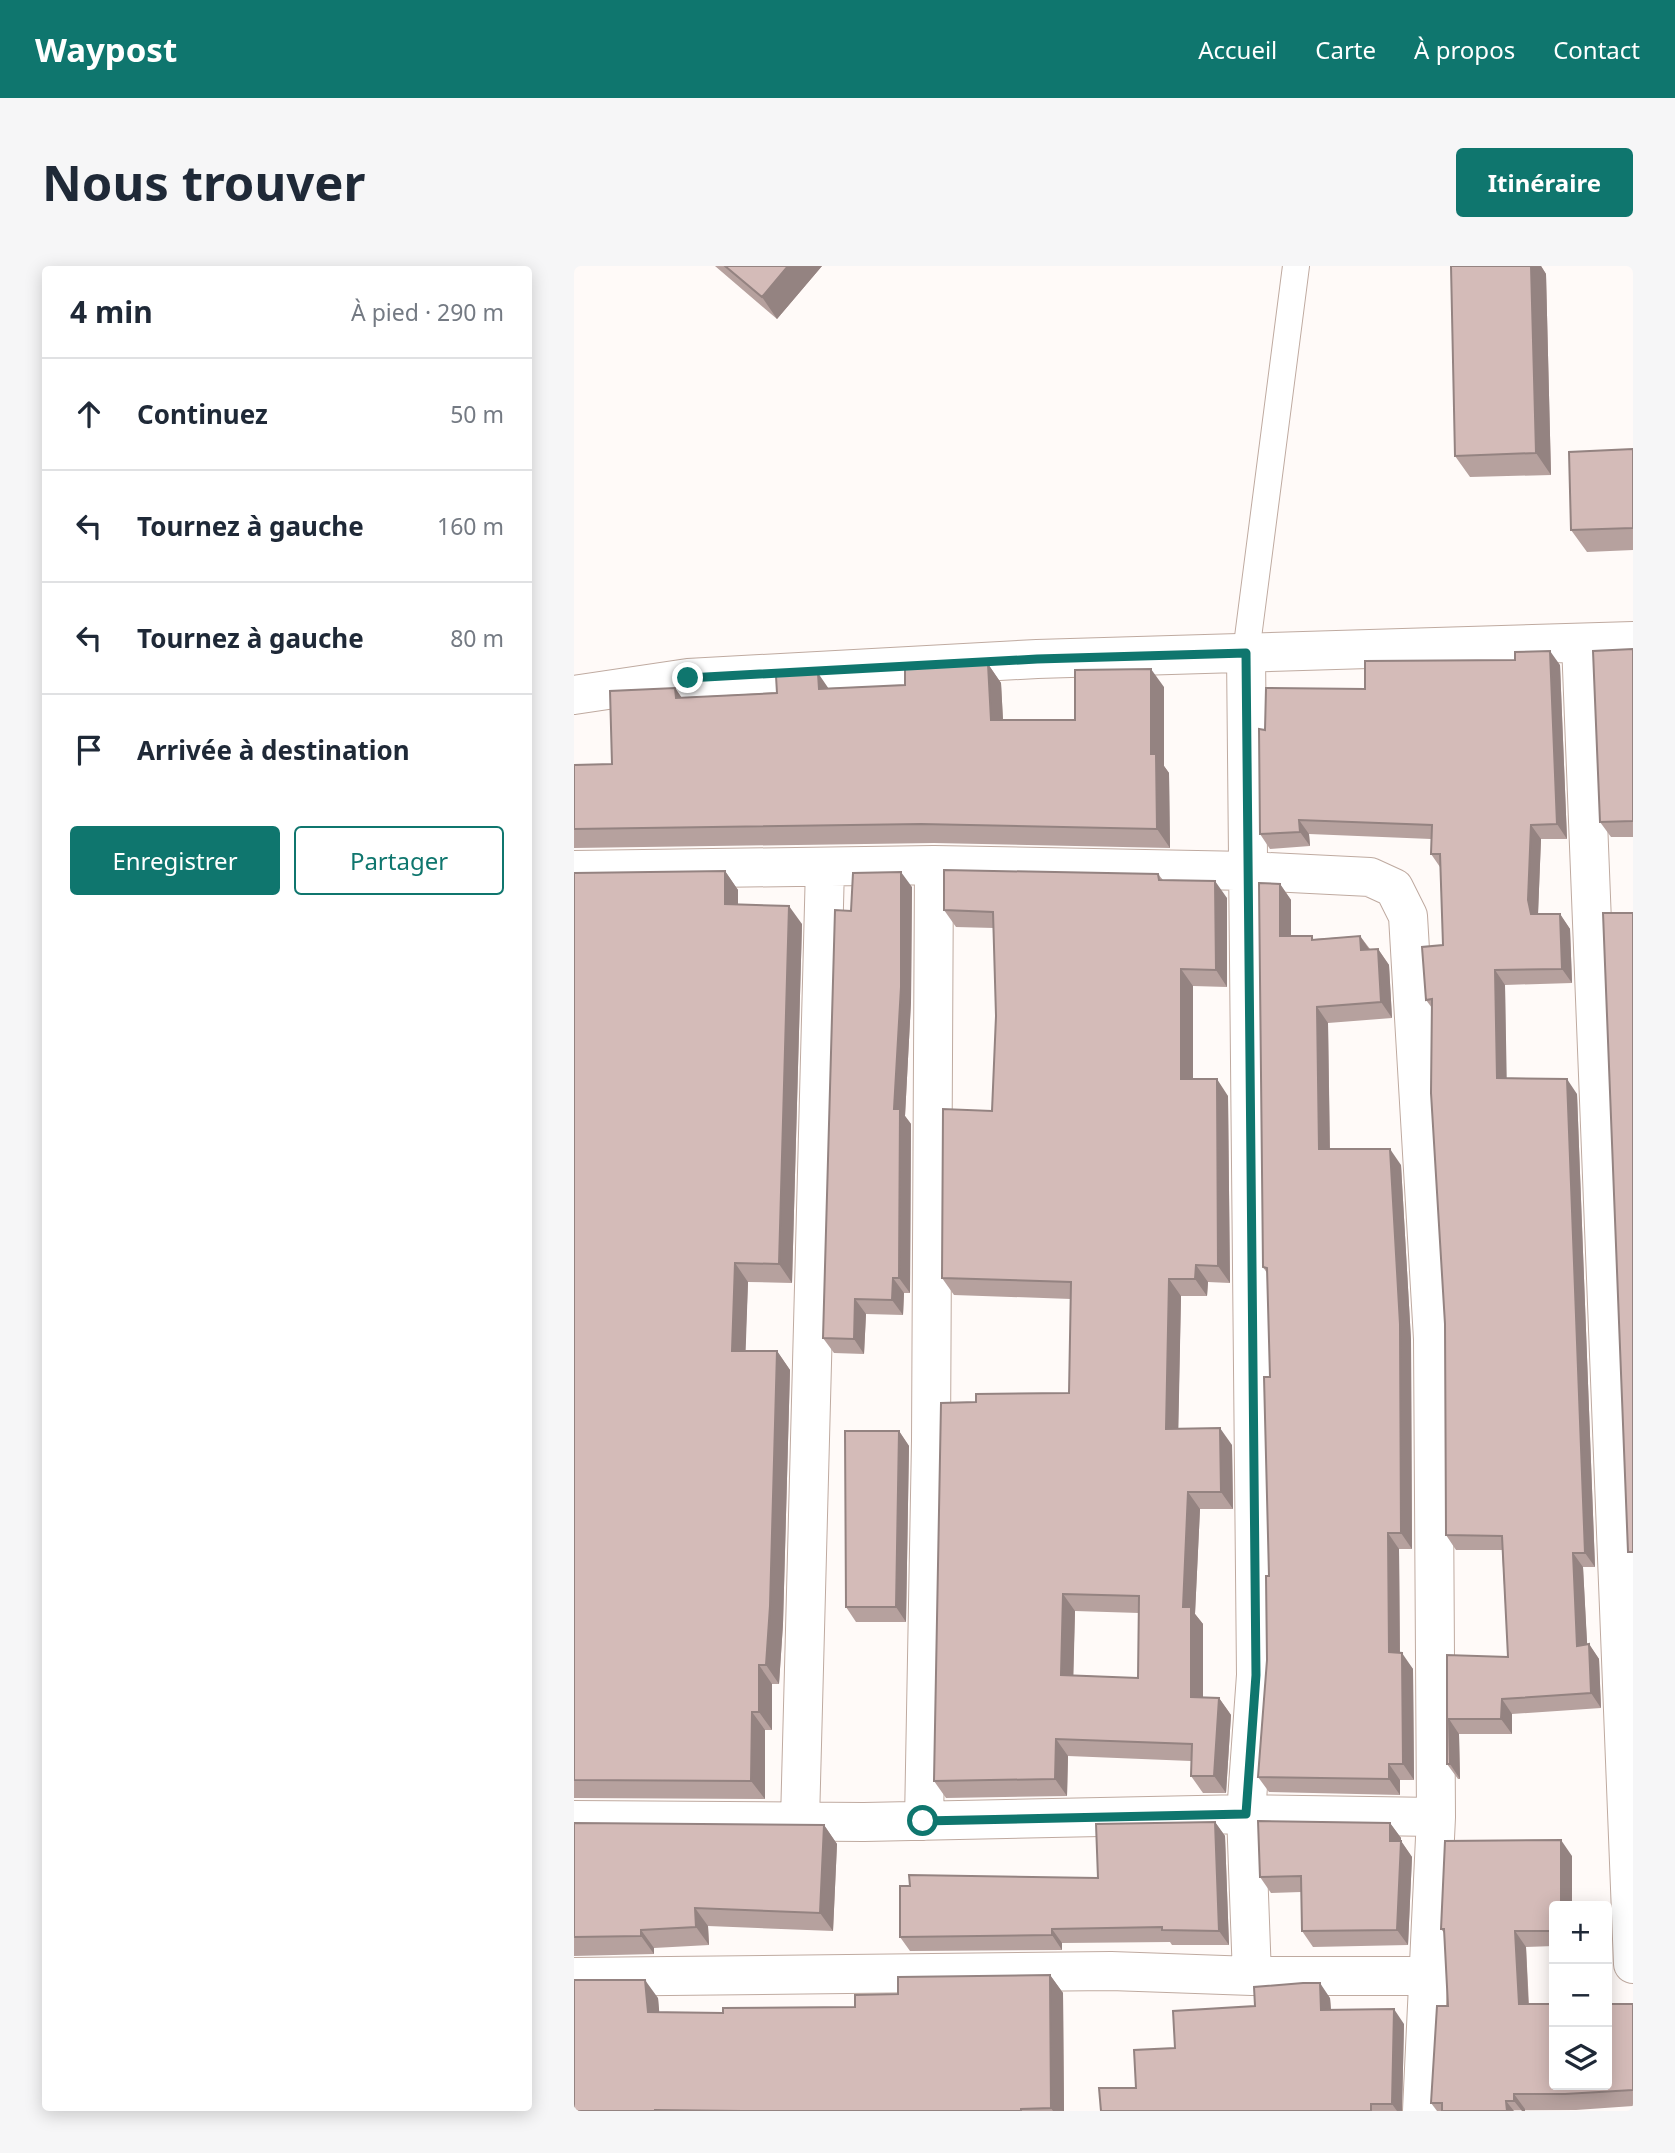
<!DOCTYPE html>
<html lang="fr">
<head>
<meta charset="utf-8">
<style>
	:root { --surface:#fff; --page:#f6f6f7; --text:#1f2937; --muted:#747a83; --line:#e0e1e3; --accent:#0f766e }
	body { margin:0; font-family:"Noto Sans",sans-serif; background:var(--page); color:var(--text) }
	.controls { position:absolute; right:21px; bottom:21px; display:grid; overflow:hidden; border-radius:7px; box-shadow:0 4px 18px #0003 }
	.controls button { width:63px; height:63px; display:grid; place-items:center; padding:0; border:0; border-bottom:2px solid var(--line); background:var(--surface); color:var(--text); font:35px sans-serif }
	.stop { position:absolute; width:21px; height:21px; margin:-16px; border:5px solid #0f766e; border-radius:50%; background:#fff }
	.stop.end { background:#0f766e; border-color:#fff; box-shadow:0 2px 7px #0008 }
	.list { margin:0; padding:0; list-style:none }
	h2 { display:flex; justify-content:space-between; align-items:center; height:91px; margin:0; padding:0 28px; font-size:30px }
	h2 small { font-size:23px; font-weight:400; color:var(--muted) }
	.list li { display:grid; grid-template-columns:46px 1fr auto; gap:21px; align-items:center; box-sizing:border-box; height:112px; padding:0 28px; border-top:2px solid var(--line) }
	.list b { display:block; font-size:26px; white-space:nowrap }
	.list em { font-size:23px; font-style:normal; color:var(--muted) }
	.actions { display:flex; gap:14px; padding:21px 28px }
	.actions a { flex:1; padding:16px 0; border:2px solid var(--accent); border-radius:7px; text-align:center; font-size:24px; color:var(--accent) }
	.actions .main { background:var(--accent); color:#fff }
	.icon { flex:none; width:38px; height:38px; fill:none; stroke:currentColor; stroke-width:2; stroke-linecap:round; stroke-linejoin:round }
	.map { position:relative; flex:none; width:1059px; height:1845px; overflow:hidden; border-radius:7px }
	header { display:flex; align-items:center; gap:42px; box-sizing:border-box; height:98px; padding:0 35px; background:var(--accent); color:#fff }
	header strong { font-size:33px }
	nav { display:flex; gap:38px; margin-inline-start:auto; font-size:24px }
	.intro { display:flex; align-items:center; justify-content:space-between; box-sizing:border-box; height:168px; padding:0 42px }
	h1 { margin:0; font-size:49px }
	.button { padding:18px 32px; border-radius:7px; background:var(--accent); color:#fff; font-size:24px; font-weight:700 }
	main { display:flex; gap:42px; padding:0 42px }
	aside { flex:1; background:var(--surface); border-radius:7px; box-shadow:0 4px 18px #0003 }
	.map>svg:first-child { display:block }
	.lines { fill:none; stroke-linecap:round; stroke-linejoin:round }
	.service-casing { stroke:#bfaaa0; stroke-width:28 }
	.minor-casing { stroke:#bfaaa0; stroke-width:40 }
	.service { stroke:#fff; stroke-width:26 }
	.minor { stroke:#fff; stroke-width:38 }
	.wall { fill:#b6a19e; fill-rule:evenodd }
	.shaded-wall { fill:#948381 }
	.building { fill:#d4bbb8; stroke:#948381; stroke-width:2; fill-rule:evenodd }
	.route { stroke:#0f766e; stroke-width:9 }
</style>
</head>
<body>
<header>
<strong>Waypost</strong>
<nav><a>Accueil</a><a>Carte</a><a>À propos</a><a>Contact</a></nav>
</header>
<div class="intro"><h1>Nous trouver</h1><a class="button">Itinéraire</a></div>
<main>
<aside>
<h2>4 min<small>À pied · 290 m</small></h2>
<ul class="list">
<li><svg class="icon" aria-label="ahead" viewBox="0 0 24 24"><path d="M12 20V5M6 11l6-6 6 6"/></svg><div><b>Continuez</b></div><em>50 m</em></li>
<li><svg class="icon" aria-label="left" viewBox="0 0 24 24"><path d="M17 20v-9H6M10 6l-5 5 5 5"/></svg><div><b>Tournez à gauche</b></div><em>160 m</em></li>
<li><svg class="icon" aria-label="left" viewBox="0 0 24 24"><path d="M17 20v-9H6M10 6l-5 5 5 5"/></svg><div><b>Tournez à gauche</b></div><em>80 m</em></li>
<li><svg class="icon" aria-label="arrive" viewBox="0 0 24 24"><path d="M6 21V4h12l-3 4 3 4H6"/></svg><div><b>Arrivée à destination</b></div></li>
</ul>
<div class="actions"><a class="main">Enregistrer</a><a>Partager</a></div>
</aside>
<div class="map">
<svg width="1059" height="1845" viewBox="0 0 1059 1845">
	<rect width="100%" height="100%" fill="#fffaf8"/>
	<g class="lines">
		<g class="service-casing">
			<path id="service" d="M672,387L722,0"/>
		</g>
		<g class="minor-casing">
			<path id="minor" d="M1007,377L1059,1698
				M672,387L682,1409L672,1548L678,1710
				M0,429L114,412L463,393L1059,375
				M0,604L360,599L674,605L796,611L820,622L834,650L859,1073L862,1551L848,1845
				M0,1554L290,1556L672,1548L862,1551
				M226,1555L251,601
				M350,1555L357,1175L360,599
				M0,1711L537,1705L678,1710H856"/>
		</g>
		<use href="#service" class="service"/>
		<use href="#minor" class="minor"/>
	</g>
	<path class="wall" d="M141,0H248L203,53Z
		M877,0H967L972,8L977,209L896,211L881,190Z
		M1059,183V284L1013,286L997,264Z
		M1059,383V571H1037L1026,556Z
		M414,398L427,417L429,454H501L590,421V500L595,507L596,582L360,577L0,582V499L38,498L101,422L108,432L203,427L254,422L331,419Z
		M986,399L993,573H967L964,648H986L996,663L998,717L931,719L932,812L1003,828L1021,1301H1009L1013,1379L1015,1378L1025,1393L1027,1442L938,1448V1468H885L886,1513H884L873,1498V1389L934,1391L928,1284H882L872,1269L871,1058L858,742L852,734L869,679L866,601L857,588V573L735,568L736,580L696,583L686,568L691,464L791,423Z
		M151,605L164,624V638L228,658L218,1017L174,1016L171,1085H203L216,1104L209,1358L205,1418H198V1464H191V1533L0,1532V607Z
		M584,608L589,614L653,632V721L619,720V813L654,830L656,1017L634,1016L633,1030H607L604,1163L658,1179L659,1243H626L621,1348L629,1358V1431L645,1432L657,1449L652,1527H629L617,1510V1495L494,1490L493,1530L372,1532L360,1515L402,1136L495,1127L497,1033L380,1029L368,1012L418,845L422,750L420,662L382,661L370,644ZM501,1345L565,1347L564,1412L499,1409Z
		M706,618L717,634V670L740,673L786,670L796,683H804L815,699L818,752L754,757L756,883L827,899L837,1074L838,1283H825L826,1387L839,1403L840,1514H826V1529L695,1526L684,1511L693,1394L695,1310L696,1111L693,1007L689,1001Z
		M338,621L337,736L331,850L337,858L336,1027H330L329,1049L292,1048L290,1088L260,1087L249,1072L277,645Z
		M325,1165L335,1180L332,1356H282L272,1341Z
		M641,1556L651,1570L655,1679H598L596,1676L488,1677V1684L336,1685L326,1671L524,1612Z
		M0,1557L250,1559L263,1578L259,1665L134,1660L135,1679L80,1682V1688L0,1690Z
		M816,1557L827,1572V1575L838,1591L834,1679L739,1681L728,1665L727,1626L697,1627L686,1611Z
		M998,1590L980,1640V1680L952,1681L955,1738H1059V1840L1002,1844L863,1845L857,1837L874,1740L871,1668L867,1663Z
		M476,1709L489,1727L490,1845H0L84,1732L85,1746L149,1747L281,1741L324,1728Z
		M756,1732L757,1744L830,1758L828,1845H527L562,1822L601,1782L681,1740Z"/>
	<path class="shaded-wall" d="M214,0H248L203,53L188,31Z
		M957,0H967L972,8L977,209L962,187Z
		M976,385L986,399L993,573L983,558Z
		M414,398L427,417L430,473L417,454Z
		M577,403L590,421V500L595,507L596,582L583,563L577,488Z
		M244,407L257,426L245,423Z
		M101,422L114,441L102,432Z
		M725,554L735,568L736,580L726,566Z
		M957,559L967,573L964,648H957L954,634Z
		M151,605L164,624V657L151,638Z
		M327,606L338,621L337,736L331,850L337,858L336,1027L325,1012L320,843Z
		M641,615L653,632V721L642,704Z
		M706,618L717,634V686L706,670Z
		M215,640L228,658L218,1017L205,998Z
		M986,648L996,663L998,717L988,703Z
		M786,670L797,686L787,684Z
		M804,683L815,699L818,752L807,736Z
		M607,703L619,720V830L607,813Z
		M921,704L931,719L933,827L923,812Z
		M743,741L754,757L756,899L745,883Z
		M643,813L654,830L656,1017L644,1000Z
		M993,813L1003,828L1021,1301L1011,1287Z
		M816,883L827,899L837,1074L838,1283L827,1267Z
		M161,997L174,1016L171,1103L158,1085Z
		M622,999L634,1016L633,1030L621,1013Z
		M319,1012L330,1027L329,1049L318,1034Z
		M595,1013L607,1030L604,1180L592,1163Z
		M281,1033L292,1048L290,1088L280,1073Z
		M203,1085L216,1104L209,1358L205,1418L192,1399Z
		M646,1162L658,1179L659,1243L647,1226Z
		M325,1165L335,1180L332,1356L322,1341Z
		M614,1226L626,1243L621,1348L629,1358V1448L617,1431L609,1341Z
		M814,1267L825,1283L826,1402L815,1386Z
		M999,1287L1009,1301L1014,1394L1003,1380Z
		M489,1328L501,1345L499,1426L487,1409Z
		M1015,1378L1025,1393L1027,1442L1017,1427Z
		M828,1387L839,1403L840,1514L829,1498Z
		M185,1399L198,1418V1464L185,1446Z
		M645,1432L657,1449L652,1527L640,1510Z
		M928,1433L938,1448V1468L927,1453Z
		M178,1446L191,1464V1533L177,1515Z
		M875,1453L885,1468L886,1513L876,1498Z
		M482,1473L494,1490L493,1530L481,1513Z
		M815,1498L826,1514V1529L815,1513Z
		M641,1556L651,1570L655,1679L645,1665Z
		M816,1557L827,1572V1586V1575L838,1591L834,1679L823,1664L816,1575Z
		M250,1559L263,1578L259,1665L246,1647Z
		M987,1574L998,1590V1640H987Z
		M121,1642L134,1660L135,1679L122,1661Z
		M478,1663L488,1677V1684L478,1669Z
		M67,1664L80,1682V1688L67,1670Z
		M941,1665L952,1681L955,1753L945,1738Z
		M476,1709L489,1727L490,1845H479L477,1842Z
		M71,1714L84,1732L87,1765L74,1746Z
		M746,1717L756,1732L758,1758L747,1744Z
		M820,1743L830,1758L828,1845H823L818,1838Z
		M940,1828L951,1843V1845H948L940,1835Z
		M932,1835L940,1845H933Z"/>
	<path class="building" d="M151,0H214L188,31Z
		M877,0H957L962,187L881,190Z
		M1059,183V262L997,264L995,186Z
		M1059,383V555L1026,556L1019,385Z
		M976,385L983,558L957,559L954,634L957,648H986L988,703L921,704L923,812L993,813L1011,1287H999L1003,1380L1015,1378L1017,1427L928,1433L927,1453H875L876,1498H873V1389L934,1391L928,1270L872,1269L871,1058L857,827L858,733L852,734L848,681L869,679L866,588H857L858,559L725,554L726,566L686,568L685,463L691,464L692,422L791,423V395L941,394V386Z
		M414,398L417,454H501V404L577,403V488H582L583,563L347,558L0,563V499L38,498L36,425L101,422L102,432L203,427L202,410L244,407L245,423L331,419V403Z
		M370,604L584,608L585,614L641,615L642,704L607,703V813H643L644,1000L622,999L621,1013H595L592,1163L646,1162L647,1226H614L609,1341H617V1431L645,1432L640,1510H617L618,1478L482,1473L481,1513L360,1515L367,1137L402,1136V1128L495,1127L497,1016L368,1012L369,843L418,845L422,750L419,646L370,644ZM489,1328L565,1330L564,1412L487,1409Z
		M151,605V638L215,640L205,998L161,997L158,1085H203L196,1340L192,1399H185V1446H178L177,1515L0,1514V607Z
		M327,606V721L320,843H326L325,1012H319L318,1034L281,1033L280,1073L249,1072L261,644L277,645L279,607Z
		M685,617L706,618V670H738V674L786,670L787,684L804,683L807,736L743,741L745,883H816L826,1058L827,1267H814L815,1386L828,1387L829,1498H815V1513L684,1511L693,1394L692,1310H695L690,1111H696L693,1002L689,1001Z
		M1029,647H1059V1286H1054Z
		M271,1165H325L322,1341H272Z
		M684,1555L816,1557V1575H827L823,1664L728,1665L727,1610L686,1611Z
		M641,1556L645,1665L588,1664V1661L478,1663V1669L326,1671V1620H336L335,1609L524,1612L522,1558Z
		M0,1557L250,1559L246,1647L121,1642L122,1661L67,1664V1670L0,1671Z
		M987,1574V1640H980V1665H941L945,1738H980V1819H1033V1738H1059V1824L991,1828H940V1835H932L933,1845H868V1837H857L863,1740H874L870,1663H867L871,1575Z
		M476,1709L477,1842L447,1843V1845H169L81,1844V1845H0V1714H71L74,1746L149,1747V1742L281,1741V1729L324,1728V1711Z
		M729,1717H746L747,1744L820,1743L818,1838H797V1845H527L525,1822H562L560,1784L601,1782L599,1745L681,1740L680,1721Z"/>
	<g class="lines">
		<path class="route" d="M114,412L463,393L672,387L682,1409L672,1548L349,1555"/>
	</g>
</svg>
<div class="controls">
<button>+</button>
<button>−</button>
<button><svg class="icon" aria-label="layers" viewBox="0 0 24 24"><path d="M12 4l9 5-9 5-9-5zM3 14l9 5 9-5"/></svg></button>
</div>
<div class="stop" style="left:349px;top:1555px"></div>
<div class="stop end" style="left:114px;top:412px"></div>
</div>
</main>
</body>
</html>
